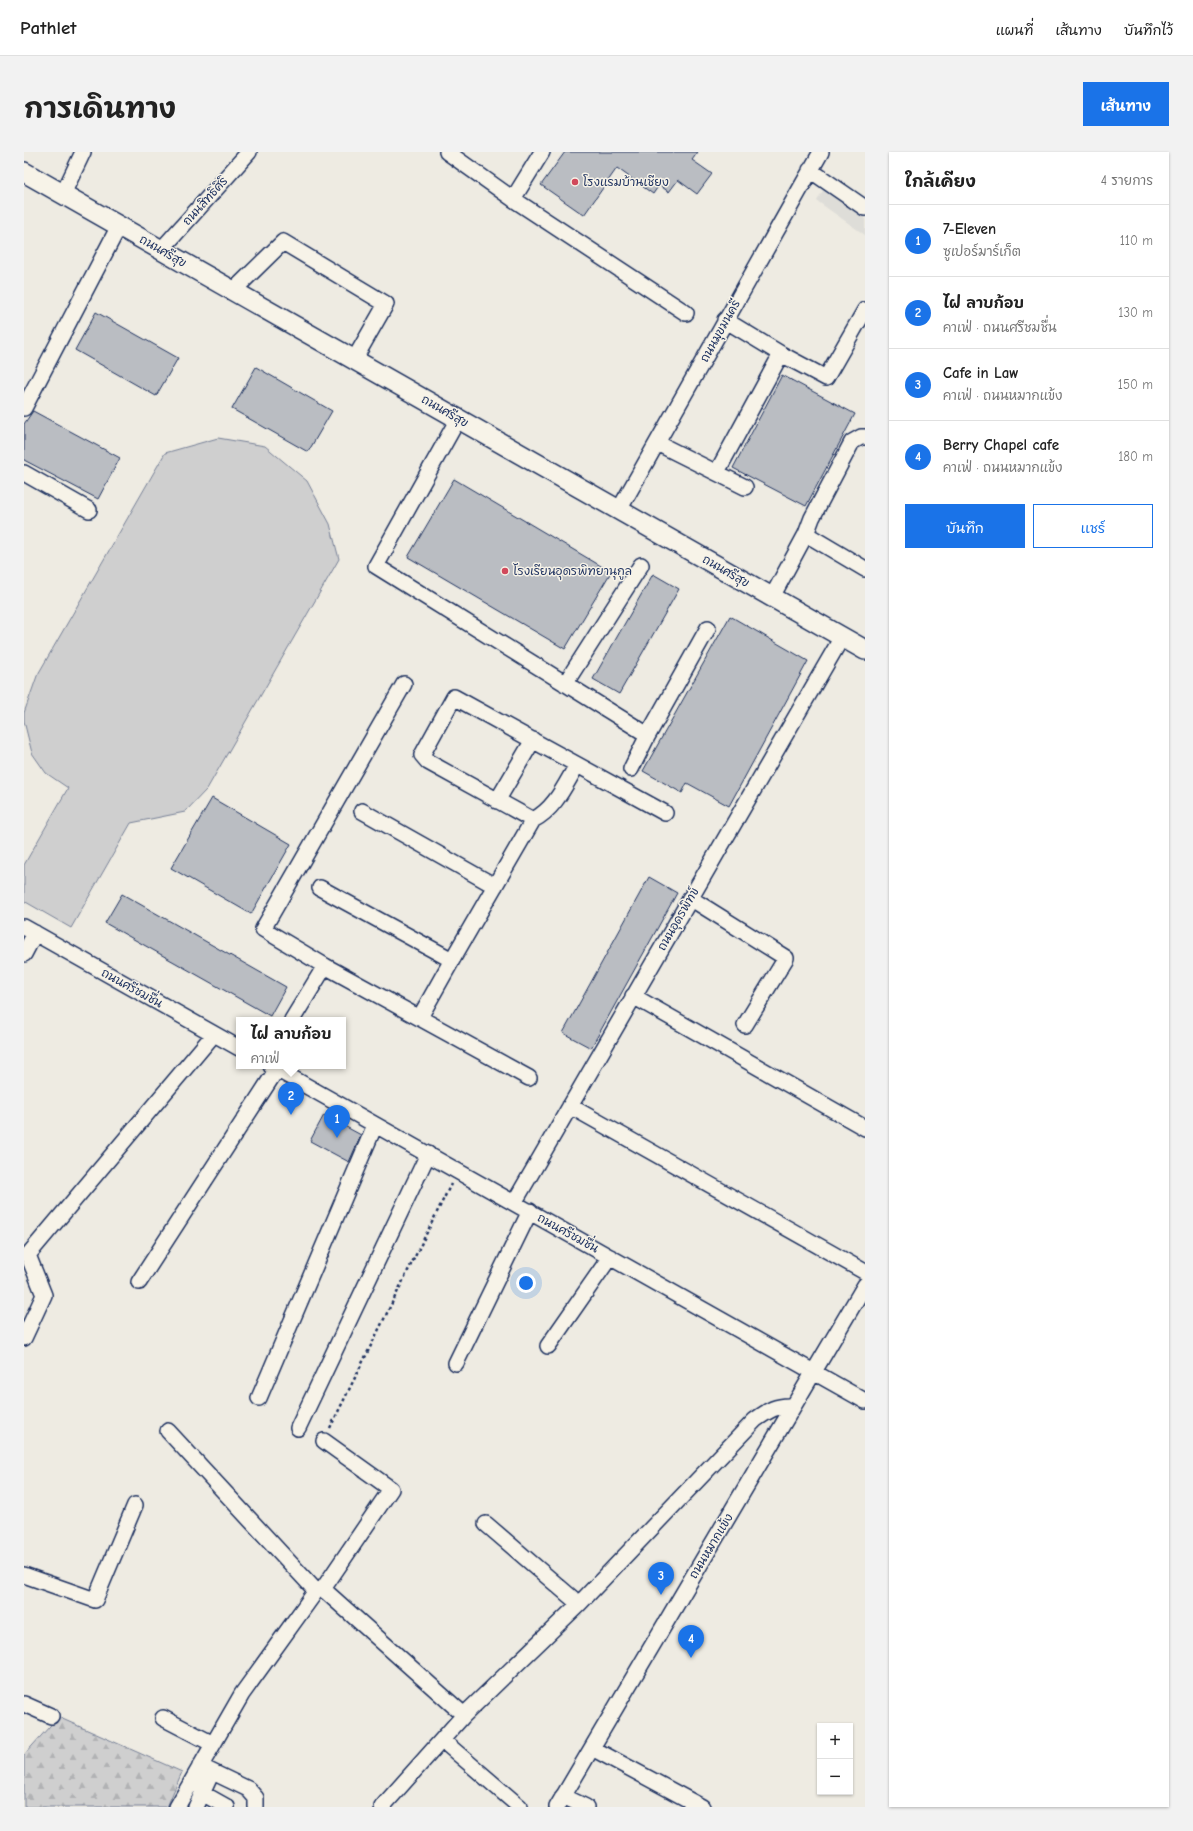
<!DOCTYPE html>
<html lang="th">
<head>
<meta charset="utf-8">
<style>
	:root { --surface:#fff; --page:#f2f2f2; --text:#222; --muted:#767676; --line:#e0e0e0; --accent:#1a73e8 }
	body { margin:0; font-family:"Comic Neue","Playpen Sans Thai",sans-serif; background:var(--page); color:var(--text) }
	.controls { position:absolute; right:12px; bottom:12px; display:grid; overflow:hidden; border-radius:0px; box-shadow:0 1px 3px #0004 }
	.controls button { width:36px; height:36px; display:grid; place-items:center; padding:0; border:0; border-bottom:1px solid var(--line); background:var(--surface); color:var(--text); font:20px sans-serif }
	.you { position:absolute; left:502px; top:1131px; width:14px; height:14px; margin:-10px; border:3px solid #fff; border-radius:50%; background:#1a73e8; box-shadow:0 0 0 6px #1a73e833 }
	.badge { display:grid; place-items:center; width:26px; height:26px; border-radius:50%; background:var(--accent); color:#fff; font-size:13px; font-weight:700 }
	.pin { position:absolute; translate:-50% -33px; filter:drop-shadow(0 1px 2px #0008) }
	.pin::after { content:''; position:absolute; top:21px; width:14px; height:12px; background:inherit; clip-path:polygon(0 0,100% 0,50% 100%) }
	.popup { position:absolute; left:212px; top:865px; width:110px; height:52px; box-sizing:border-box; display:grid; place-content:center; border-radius:0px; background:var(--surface); filter:drop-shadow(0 1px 3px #0005); font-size:13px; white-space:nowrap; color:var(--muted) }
	.popup b { font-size:15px; color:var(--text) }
	.popup::after { content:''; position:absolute; left:50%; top:100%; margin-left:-8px; border:8px solid transparent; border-top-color:var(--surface) }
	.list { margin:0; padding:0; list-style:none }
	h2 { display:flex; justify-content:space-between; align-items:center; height:52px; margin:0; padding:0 16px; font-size:17px }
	h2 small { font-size:13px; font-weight:400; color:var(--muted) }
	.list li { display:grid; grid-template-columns:26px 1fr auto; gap:12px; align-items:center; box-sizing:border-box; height:72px; padding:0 16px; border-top:1px solid var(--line) }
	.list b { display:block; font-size:15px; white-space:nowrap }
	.list p { margin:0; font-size:13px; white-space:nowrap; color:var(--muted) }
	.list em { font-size:13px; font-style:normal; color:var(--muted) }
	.actions { display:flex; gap:8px; padding:12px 16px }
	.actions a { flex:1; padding:9px 0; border:1px solid var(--accent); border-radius:0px; text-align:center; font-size:14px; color:var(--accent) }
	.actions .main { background:var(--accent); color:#fff }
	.map { position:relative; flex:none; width:841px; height:1655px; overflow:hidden; border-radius:0px }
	header { display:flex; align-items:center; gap:24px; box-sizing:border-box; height:56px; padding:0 20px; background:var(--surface); border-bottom:1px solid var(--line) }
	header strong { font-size:19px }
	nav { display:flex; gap:22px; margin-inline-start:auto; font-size:14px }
	.intro { display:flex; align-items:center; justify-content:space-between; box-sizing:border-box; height:96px; padding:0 24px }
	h1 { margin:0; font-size:28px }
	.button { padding:10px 18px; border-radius:0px; background:var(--accent); color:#fff; font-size:14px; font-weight:700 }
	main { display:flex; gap:24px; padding:0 24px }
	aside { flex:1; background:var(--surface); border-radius:0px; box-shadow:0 1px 3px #0004 }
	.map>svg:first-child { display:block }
	.built { fill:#deddd8 }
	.grass { fill:#cfcfcf; stroke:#757f96 }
	.forest { fill:url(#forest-firs); stroke:#757f96 }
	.building { fill:#babdc2; stroke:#1b2f5e }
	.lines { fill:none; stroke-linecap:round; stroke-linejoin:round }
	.minor-casing { stroke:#1b2f5e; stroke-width:18 }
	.major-casing { stroke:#1b2f5e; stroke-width:22 }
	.path { stroke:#1b2f5e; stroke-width:2.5; stroke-dasharray:3 3; stroke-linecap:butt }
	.minor { stroke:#f7f3e8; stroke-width:15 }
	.major { stroke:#f7f3e8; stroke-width:19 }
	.poi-dot { fill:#d1495b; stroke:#f7f3e8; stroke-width:1.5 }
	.labels { text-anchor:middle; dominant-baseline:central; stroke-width:3; stroke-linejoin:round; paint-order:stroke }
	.poi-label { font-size:12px; fill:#1b2f5e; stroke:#f7f3e8; text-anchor:start }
	.street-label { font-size:12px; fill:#1b2f5e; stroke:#f7f3e8 }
</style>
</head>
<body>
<header>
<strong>Pathlet</strong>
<nav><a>แผนที่</a><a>เส้นทาง</a><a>บันทึกไว้</a></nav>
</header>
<div class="intro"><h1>การเดินทาง</h1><a class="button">เส้นทาง</a></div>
<main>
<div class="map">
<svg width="841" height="1655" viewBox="0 0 841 1655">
	<defs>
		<pattern id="forest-firs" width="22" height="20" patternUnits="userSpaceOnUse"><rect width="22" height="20" fill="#cfcfcf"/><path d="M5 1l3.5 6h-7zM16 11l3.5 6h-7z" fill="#b1b2b4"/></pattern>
	</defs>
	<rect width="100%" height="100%" fill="#eeebe2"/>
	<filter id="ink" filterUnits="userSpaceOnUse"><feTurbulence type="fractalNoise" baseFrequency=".025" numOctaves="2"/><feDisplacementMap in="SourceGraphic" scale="8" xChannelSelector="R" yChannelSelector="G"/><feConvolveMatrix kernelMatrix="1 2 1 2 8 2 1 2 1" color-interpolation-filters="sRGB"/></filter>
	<g filter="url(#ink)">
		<path class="built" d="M807,24L841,48V83L793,49Z"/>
		<path class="grass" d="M194,286L241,294L283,329L306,372L315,407L183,637L161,660L107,671L47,776L0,749V713L44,636L22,621L8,601L0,569V561L13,524L141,301Z"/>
		<path class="forest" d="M34,1565L158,1620L143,1655H0V1603Z"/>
		<path class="building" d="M541,0H674L668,8L688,22L673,42L654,28L645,40L635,33L629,42L593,16L560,63L517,33Z
			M72,160L154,206L132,244L51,198Z
			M232,215L308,259L284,300L208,257Z
			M758,223L831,262L782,354L709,316Z
			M9,259L96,306L74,347L0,308V272Z
			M430,327L587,420L541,497L384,405Z
			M629,422L655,437L595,542L569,527Z
			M706,464L784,509L705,654L663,631L658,641L619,619Z
			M188,646L267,692L227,762L147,716Z
			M625,725L653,741L567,896L539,881Z
			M98,742L262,835L246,864L81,771Z
			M300,963L337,983L325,1010L286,989Z"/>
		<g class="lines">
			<g class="minor-casing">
				<path id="minor" d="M423,0L489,47L662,161
					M786,18L841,56
					M39,42L59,0
					M489,47L518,0
					M137,98L225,0
					M209,139L259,90L362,152L330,208
					M701,168L757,202L802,226L841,158
					M0,256L95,74
					M434,267L352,414L624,583L684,476
					M841,285H837L828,290L788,366L782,382L841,417
					M633,291L721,335
					M693,320L757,202
					M0,321L65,358
					M595,358L797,0
					M748,445L782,382
					M380,532L239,777L301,814L505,926
					M541,532L617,413
					M607,617L624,583
					M473,649L509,588
					M338,659L471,734
					M509,668L404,610L398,603L430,545L641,661
					M296,736L428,808L396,865
					M666,746L762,806L721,873
					M0,775L215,896
					M0,802L11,781
					M428,808L509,668C531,657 541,633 553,613
					M609,844L841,976
					M268,868L301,814
					M247,914L841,1249
					M546,954L841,1120
					M490,1051L818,485
					M115,1130L253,917
					M0,1186L20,1143L4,1103L190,882
					M524,1194L586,1105
					M432,1211L506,1059
					M235,1246L351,973
					M274,1276L404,1002
					M144,1279L292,1439
					M462,1372L555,1452
					M0,1423L71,1448L111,1353
					M299,1437L367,1337L300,1289
					M0,1552L27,1564
					M139,1566L189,1592
					M418,1588L496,1655
					M568,1596L678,1655
					M176,1614L224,1637L232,1646V1655
					M178,1641L203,1655
					M539,1644L562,1655
					M153,1655L218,1542L292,1439L299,1437L440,1563
					M172,1655L188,1620
					M358,1655L440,1563L555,1452L731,1268C745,1258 752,1253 769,1254
					M533,1655L841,1133"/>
			</g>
			<g class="major-casing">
				<path id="major" d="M0,20L841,498"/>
			</g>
			<path class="path" d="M306,1276L427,1032"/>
			<use href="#minor" class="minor"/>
			<use href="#major" class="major"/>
		</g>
	</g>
	<g class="poi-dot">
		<circle cx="551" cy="30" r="4"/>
		<circle cx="481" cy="419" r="4"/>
	</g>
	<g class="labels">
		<g class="poi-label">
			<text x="559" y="30">โรงแรมบ้านเชียง</text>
			<text x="489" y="419">โรงเรียนอุดรพิทยานุกูล</text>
		</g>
		<g class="street-label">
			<text transform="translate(181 49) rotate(-48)">ถนนสิทธิศิริ</text>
			<text transform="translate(139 99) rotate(30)">ถนนศรีสุข</text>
			<text transform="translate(696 179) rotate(-61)">ถนนมุขมนครี</text>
			<text transform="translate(421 259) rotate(30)">ถนนศรีสุข</text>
			<text transform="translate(702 419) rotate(30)">ถนนศรีสุข</text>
			<text transform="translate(654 767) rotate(-60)">ถนนอุดรพิทข์</text>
			<text transform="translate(108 836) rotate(29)">ถนนศรีชมชื่น</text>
			<text transform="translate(544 1081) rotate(29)">ถนนศรีชมชื่น</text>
			<text transform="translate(687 1394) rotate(-59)">ถนนหมากแข้ง</text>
		</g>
	</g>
</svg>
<div class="controls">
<button>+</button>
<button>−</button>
</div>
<div class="you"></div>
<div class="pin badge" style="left:313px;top:986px">1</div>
<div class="pin badge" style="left:267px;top:963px">2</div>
<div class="popup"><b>ไฝ ลาบก้อบ</b>คาเฟ่</div>
<div class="pin badge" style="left:637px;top:1443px">3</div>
<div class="pin badge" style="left:667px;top:1506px">4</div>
</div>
<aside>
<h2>ใกล้เคียง<small>4 รายการ</small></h2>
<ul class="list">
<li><span class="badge">1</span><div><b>7-Eleven</b><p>ซูเปอร์มาร์เก็ต</p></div><em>110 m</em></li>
<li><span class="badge">2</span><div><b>ไฝ ลาบก้อบ</b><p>คาเฟ่ · ถนนศรีชมชื่น</p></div><em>130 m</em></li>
<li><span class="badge">3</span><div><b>Cafe in Law</b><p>คาเฟ่ · ถนนหมากแข้ง</p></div><em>150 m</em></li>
<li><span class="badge">4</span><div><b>Berry Chapel cafe</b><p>คาเฟ่ · ถนนหมากแข้ง</p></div><em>180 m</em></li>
</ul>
<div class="actions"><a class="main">บันทึก</a><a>แชร์</a></div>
</aside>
</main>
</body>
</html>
